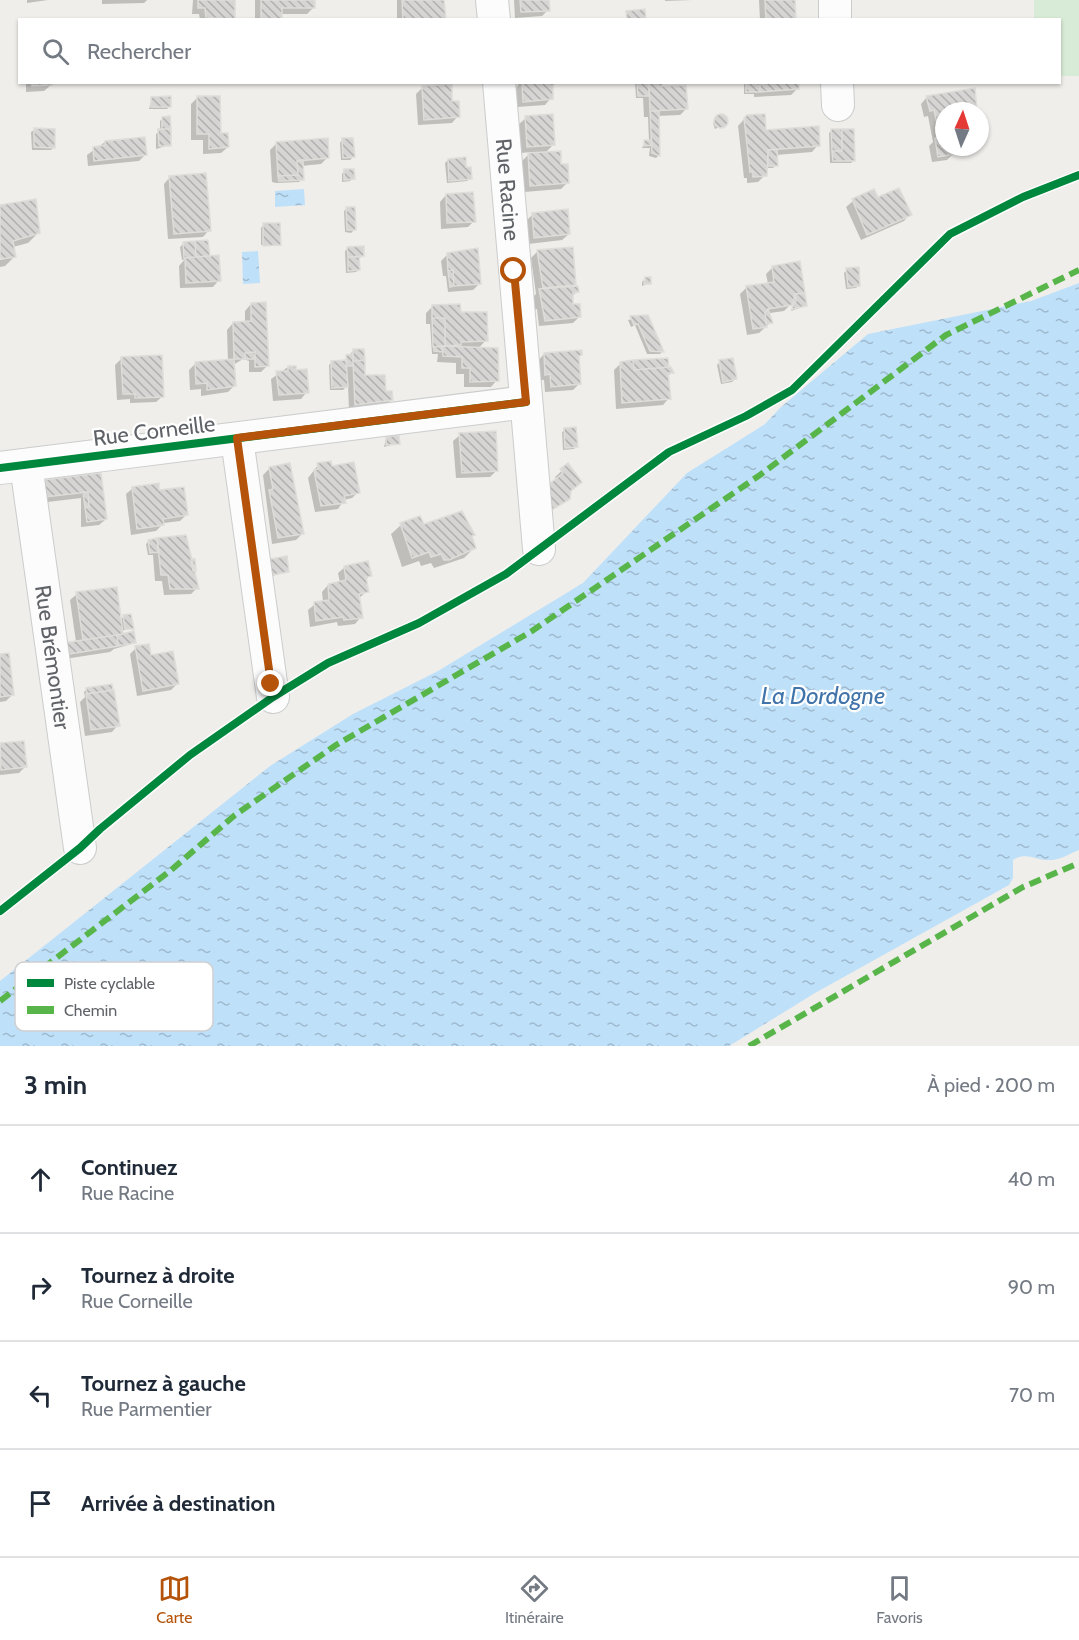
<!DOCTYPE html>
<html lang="fr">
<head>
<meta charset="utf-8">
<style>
	:root { --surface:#fff; --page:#f2f2f3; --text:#1f2937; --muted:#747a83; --line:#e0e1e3; --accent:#b45309 }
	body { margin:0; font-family:Cabin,sans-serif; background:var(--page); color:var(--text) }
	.compass { position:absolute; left:935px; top:102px; width:54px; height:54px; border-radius:50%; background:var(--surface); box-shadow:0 2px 4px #0004; rotate:3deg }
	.stop { position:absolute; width:18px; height:18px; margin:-14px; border:4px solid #b45309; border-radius:50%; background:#fff }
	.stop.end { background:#b45309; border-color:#fff; box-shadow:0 2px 6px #0008 }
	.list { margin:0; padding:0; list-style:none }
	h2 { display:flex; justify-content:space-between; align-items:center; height:78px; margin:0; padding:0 24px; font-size:26px }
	h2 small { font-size:20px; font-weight:400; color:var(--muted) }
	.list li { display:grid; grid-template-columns:39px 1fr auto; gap:18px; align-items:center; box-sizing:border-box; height:108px; padding:0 24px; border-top:2px solid var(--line) }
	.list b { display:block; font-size:22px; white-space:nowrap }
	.list p { margin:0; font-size:20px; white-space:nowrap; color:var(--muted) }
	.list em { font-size:20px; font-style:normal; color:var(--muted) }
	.icon { flex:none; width:33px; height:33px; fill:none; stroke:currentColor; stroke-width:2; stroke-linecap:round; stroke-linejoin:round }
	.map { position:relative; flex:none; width:1079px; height:1046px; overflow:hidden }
	.search { position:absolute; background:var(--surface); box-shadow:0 2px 4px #0004; left:18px; right:18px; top:18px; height:66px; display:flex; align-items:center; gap:15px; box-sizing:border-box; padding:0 21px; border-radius:0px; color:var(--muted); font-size:22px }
	.sheet { height:510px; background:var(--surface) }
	nav { display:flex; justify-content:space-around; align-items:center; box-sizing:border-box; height:84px; border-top:2px solid var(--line); background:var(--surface); font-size:16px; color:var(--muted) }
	nav a { display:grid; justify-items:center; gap:3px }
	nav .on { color:var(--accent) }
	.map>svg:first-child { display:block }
	.grass { fill:#d8ebd6 }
	.water { fill:url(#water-ripples) }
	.shadow { fill:#0003 }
	.building { fill:url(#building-back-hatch); stroke:#deddd9; stroke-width:1.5 }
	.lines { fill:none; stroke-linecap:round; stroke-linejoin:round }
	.minor-casing { stroke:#cbcccc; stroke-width:34 }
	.path { stroke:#cacfcc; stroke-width:4; stroke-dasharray:6 3; stroke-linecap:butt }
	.minor { stroke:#fdfcfc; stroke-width:32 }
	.quiet { stroke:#58b549; stroke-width:6; stroke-dasharray:12 6; stroke-linecap:butt }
	.cycleway-casing { stroke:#fff; stroke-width:11 }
	.cycleway { stroke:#00873e; stroke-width:8 }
	.route { stroke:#b45309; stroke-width:8 }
	.labels { text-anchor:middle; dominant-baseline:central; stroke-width:4.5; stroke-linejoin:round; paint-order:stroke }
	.street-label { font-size:22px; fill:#5f6368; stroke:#fff }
	.water-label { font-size:24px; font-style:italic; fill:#4174aa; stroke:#fff }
	.key { fill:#fff; stroke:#cfd0d2; stroke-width:1.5 }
	.key-label { font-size:16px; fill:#5f6368 }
</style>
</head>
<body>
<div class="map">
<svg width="1079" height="1046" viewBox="0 0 1079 1046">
	<defs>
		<pattern id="water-ripples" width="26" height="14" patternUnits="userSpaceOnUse" patternTransform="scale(1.5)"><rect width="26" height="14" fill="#bfe0f9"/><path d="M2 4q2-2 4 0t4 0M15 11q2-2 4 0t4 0" fill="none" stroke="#9eb9cd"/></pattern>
		<pattern id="building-back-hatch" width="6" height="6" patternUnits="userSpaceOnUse" patternTransform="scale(1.5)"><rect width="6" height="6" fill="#d6d5d3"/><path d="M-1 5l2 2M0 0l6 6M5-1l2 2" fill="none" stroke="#b1b0af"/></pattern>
	</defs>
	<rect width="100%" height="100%" fill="#efeeea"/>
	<path class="grass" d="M1034,0H1079V76H1060V20L1034,19Z"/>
	<path class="water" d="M304,189L305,205L275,207V191Z
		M258,251L260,283L243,284L242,252Z
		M1079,283V850C1071,853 1060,860 1051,860C1036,861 1027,851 1013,860V878L1009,885L815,993L729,1046H0V981L270,766L353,714L438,671L583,583L687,473L765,424L781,407L868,334L1031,301Z"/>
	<path class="shadow" d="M27,0H48L27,3Z
		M102,0H147L144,3L102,4Z
		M193,0H233V18L200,20L199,14H192Z
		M255,0H313V8L307,14H280V20H255Z
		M397,0H443L445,20H397Z
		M514,0H548V10L542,16L515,18Z
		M665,0H692L665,1Z
		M759,0H793L794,20H760Z
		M26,82H51V85L44,91L26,92Z
		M103,82H139L103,84Z
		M520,82H555L551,88V98L545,105L517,107L516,88Z
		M635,82H660L661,88L686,109L680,115L657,116L659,155L656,158L649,156L650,148H642L645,142L649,141L648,117H644L643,98H636Z
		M744,82H797V89L791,95L754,97V94H744Z
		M423,87L450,103L458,116L452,123L418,125L416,94Z
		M927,97L975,111H944V147H953L954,153L947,160L932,162L929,146L933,142L928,116L924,117L921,104Z
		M152,98L170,106L167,109H149Z
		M197,98L228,147L221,153L203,154V140H191V104Z
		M747,116L764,131L818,145L812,152L776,155V165L773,168H765V175L758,182L747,183V178H744L738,126Z
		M724,117L725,124L715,129L713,123Z
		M163,118L169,145L156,149V134L160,131V121Z
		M526,118L554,144L544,154L560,166L568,182L561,189L524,192L522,161L531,152L521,153L519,124Z
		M34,130L54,147L51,150H32L31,132Z
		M832,130L854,160L851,163H830L829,133Z
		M342,140L353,157L350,160H341L340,143Z
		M105,142L145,155L139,161L88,166L87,155Z
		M277,143L327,158L321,164L301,166L302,179L299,182L276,183L272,182L270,150Z
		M448,160L465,169L470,178L467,181L447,183L445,163Z
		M344,171L353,178L350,181L342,182V174Z
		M170,177L209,230L203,237L168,239L164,184Z
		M446,195L474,221L468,227L441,229L440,202Z
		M878,199L910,214L904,221L861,240L846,207L853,201Z
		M0,206L38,233L28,243L13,247L15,256L5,266L0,267V260L5,259V256L0,257Z
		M347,208L354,230L351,233L345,232L344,211Z
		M533,214L569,234L562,240L528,244L526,221Z
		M263,225L279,243L261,245V228Z
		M183,244L208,257L219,280L213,287L180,288L179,266L185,259L182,260L180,247Z
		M348,248L363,256L358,259L359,270L356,272L346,273L345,251Z
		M537,252L575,284L570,288L577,292L571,297L572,306L579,317L573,323L539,326L537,309L534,310L533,297L536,294L531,258Z
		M448,254L480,283L473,290L448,292L446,276H443L441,261Z
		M773,267L805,306L791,311L796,299L784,311L770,313L771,322L759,333L747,335L740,294L747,287L768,284L766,274Z
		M847,270L859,285L856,288L846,289L844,273Z
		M645,279L650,283L642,286V282Z
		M251,304L267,366L261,372H249V361L243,359L233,365L235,385L228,392L201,396V389L190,390L189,370L196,363L228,361L227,330L233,323H245V311Z
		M432,307L459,314L486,340L477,350L497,380L491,387H464V374H456V363L437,362L438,354H432L430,324H426V313Z
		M647,316L662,352L660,354H647L635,325L631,327L628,320Z
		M353,351L364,377L391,400L384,406L349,411L348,385L343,390H330L329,365L332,362H343Z
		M544,354H581L577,358L580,383L573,390L545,392L544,380H539L538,361Z
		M122,358L163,396L156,402L130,403V399L117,400L115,365Z
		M667,359L668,368L672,372L667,377L669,398L663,405L616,409L614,370L621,363Z
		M720,362L735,379L732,382L721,384L717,365Z
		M288,367L307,392L301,399L273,401L271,379Z
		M565,430L577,446L574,449L563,450L562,432Z
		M460,435L497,470L490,477L456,478L453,441Z
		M386,438L399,443L384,447Z
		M318,465L330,468L358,492L352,498L344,500L338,509L315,512L308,478Z
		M568,465L569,498L536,521L557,480L555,477Z
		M269,469L303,533L296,540L272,544L263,475Z
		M100,474L106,519L99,525L81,527V498L39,503L37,488Z
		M133,488L158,492L186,515L180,521L164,523L156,531L131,535L126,494Z
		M401,525L423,526L470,538L474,548L464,558L434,568L431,563L421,566L419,561L402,567L391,534Z
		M149,541L193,572L197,588L191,594L164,595L162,581H155L153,555H148L146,544Z
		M263,564L287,572L265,578Z
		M345,567L370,575L365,581L367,591L358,599L361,617L355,624L338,626L337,622L310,627L308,610L315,604L323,602L322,592L328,585L340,583L338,573Z
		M77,594L120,620L123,617L132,628L121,631L122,635L135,643L114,649L110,652L58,660L76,642L70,600Z
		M136,648L150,657L177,684L171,690L137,696L130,654Z
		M0,656L12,695L6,701L0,702Z
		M111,686L118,725L112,732L85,736L80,702L85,697L84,692L87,689Z
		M23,742L25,767L19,773L0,775V744Z"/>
	<path class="building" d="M198,0H235V19L206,18L205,8H198Z
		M261,0H315V8H282V20H261Z
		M402,0H444L446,20H403Z
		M520,0H549L550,11L521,12Z
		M765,0H795L796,20H766Z
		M645,9L646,20H627L626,11Z
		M32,82H52V85L32,86Z
		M522,82H556L553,85V99L523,102Z
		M637,82H649V96H638Z
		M649,82H662V86L686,85L688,109L650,111Z
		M746,82H760V92H746Z
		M760,82H799V89L760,92Z
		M452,84V101H459L460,117L424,120L422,86Z
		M975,88L977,111H944V147H954L955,154L938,157L935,138L940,137L934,110L930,111L926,96Z
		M171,96V107H151V97Z
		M197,96H220L221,133H228L229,147L209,149V134H197Z
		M650,111H659L660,156L652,153Z
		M553,114L555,145L527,147L525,116Z
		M765,114L766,130L819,126L820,146L768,150L767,176L753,177V172H750L744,118L747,115Z
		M714 121a7 7 0 1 1 14 0a7 7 0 1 1-14 0Z
		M170,116L171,129H162V117Z
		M34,128L55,129V148L34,147Z
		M158,129H171V146H159Z
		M831,129H842V151H832Z
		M842,129H854L855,161H833L832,151H842Z
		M145,137L147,155L94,161L93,147L105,145V141Z
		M328,138L329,158L297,161L298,175L278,176L276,142Z
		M342,138H353L355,157L343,158Z
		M644,140H651L652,145L644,146Z
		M777,149L778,166H768V150Z
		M561,151V164H568L569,183L530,186L528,153Z
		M466,157V167H471L472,179L449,181L448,159Z
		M303,160L304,180L279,181L278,176L298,175L297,161Z
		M344,169H354L355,179L344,180Z
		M206,173L211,231L174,234L169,176Z
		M899,188L912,215L867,235L852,199L874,189L878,197Z
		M473,192L476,222L447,223L446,194Z
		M36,199L40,233L13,241L16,257L0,259V205Z
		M346,207H355L356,230H347Z
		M568,209L570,234L534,238L532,213Z
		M263,223H280L281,245L263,246Z
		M208,240L210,256L196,257L195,241Z
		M195,241L196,257L184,258L183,242Z
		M364,246V256L348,257L347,247Z
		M573,247L576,285L543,288L537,250Z
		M478,248L481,284L454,286L453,270L448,271L447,253Z
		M219,255L221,281L186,283L185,258Z
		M348,257H359L360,270L348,271Z
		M800,261L805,293L795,294L796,301L792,305L768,309L765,314L767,327L753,329L746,286L774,282L772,266Z
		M859,267L860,286L848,287L846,268Z
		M453,270L454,286L450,287L448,271Z
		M645,277H651V284H644Z
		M578,286L579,292L573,293V304H580L581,317L545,321L539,289Z
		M805,293L807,306L792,309L795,294Z
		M266,302L269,366L255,367V352L245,353V359H234L233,322L251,321V303Z
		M460,304L461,312H487L488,341L461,342V345L445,346V318H432V305Z
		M768,309L773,323L766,324L765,314Z
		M648,315L664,352L650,351L638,324L634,325L630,316Z
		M432,318H445V346L433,347Z
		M442,346L443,352L434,351V347Z
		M442,346L498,348L499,381L470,382V368H462V357L443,356Z
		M353,349H364L365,360L353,361Z
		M582,350V355L579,356L581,384L551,387L550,374L545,375L544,353Z
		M255,352V359H245V353Z
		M353,354V366H347L346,355Z
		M162,355L164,397L135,398V394H123L121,357Z
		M668,358L669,367L634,370L633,360Z
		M733,358L737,379L723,382L719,360Z
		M234,359L236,386L207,390V383L196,384L195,362Z
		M346,360L348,387L332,388L331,361Z
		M365,360V375H385L386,391H392L393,400L355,405L353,361Z
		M633,360L634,370L671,367L674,373H668L671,399L622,403L620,362Z
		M288,366H296V370L307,369L309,393L279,395L276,371H288Z
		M576,427L578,447L565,448L564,428Z
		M496,431L498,471L462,473L459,433Z
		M399,435L400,444L386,445V437Z
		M331,461L332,466L354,462L360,493L344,496L346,503L321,506L314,470L318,469L317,463Z
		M290,463L304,534L278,538L269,490L273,489L269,467Z
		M568,463L582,482L571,491L570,499L542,516L543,489L563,473L560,469Z
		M101,473L107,519L87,522L85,507H89L88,492L45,497L43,480Z
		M159,483V490L184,487L188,515L163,519L164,525L137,529L132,487Z
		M83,492H88L89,507H85Z
		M462,511L475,535L472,536L476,548L449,560H444L441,554L431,557L429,552L412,558L400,523L420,516L424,524Z
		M186,535L199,589H170L168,575H161L157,538Z
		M157,538L159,552L150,553L148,540Z
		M287,556L289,572L267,576L265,560Z
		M191,559H195L196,571H193Z
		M368,561L372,576L366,577L369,592L359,594L363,618L344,620L343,617L316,621L314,602L329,600L328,584L346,580L344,566Z
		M117,587L123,634L83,640L76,592Z
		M131,614L134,629H125L123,615Z
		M134,631L136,643L118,646L117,635Z
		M117,635L118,646L64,655L63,643Z
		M149,644L151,655L173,651L179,684L143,691L135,646Z
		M9,653L14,695L0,697V654Z
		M112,684L113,690L87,694L86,688Z
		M114,690L120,726L91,730L86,694Z
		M24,741L27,767L1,770L0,743Z"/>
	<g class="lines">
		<g class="minor-casing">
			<g id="minor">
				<path d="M492,0L494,20"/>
				<path d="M835,0V20"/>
				<path id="s1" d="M499,82L539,549"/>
				<path d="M837,82L838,105"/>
				<path d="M237,439L273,697"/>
				<path id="s2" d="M26,465L80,848"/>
				<path d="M0,468L526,402"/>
			</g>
		</g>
		<path class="path" d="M565,530L669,452L746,416L792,390L950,234L1023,197L1079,175
			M297,682C369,638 451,613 520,563
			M104,825L190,755L253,711
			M0,911L61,864"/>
		<use href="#minor" class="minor"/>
		<path class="quiet" d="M0,1001L170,871L235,815L336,745L532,631L760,475L946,335L1079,270
			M749,1046L1023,887L1079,863"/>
		<g class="cycleway-casing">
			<path id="cycleway" d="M0,468L526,402
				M0,911L80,848L100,829L190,755L273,697L328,663L419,623L506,574L669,452L746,416L792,390L950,234L1023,197L1079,175"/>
		</g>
		<use href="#cycleway" class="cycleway"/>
	</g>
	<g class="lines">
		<path class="route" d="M271,684L237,438L526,402L514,271"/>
	</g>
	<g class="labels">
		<g class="street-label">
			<text stroke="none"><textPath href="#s1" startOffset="108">Rue Racine</textPath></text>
			<text transform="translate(154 431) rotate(-7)">Rue Corneille</text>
			<text stroke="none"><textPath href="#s2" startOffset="194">Rue Brémontier</textPath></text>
		</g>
		<g class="water-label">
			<text x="823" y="695">La Dordogne</text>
		</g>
	</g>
	<rect x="15" y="962" width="198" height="69" rx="9" class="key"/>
	<rect x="27" y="979" width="27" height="8" fill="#00873e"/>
	<rect x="27" y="1006" width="27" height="8" fill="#58b549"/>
	<g class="key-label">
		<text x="64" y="989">Piste cyclable</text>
		<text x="64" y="1016">Chemin</text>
	</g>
</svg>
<svg class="compass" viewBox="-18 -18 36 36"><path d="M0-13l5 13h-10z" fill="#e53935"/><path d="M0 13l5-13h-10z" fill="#747a83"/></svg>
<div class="stop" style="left:514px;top:271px"></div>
<div class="stop end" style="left:271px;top:684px"></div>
<div class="search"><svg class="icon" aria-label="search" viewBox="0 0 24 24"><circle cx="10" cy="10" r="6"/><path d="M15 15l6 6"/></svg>Rechercher</div>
</div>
<section class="sheet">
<h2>3 min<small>À pied · 200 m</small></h2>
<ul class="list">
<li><svg class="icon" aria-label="ahead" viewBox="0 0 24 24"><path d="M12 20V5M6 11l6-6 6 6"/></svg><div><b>Continuez</b><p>Rue Racine</p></div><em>40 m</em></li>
<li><svg class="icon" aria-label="right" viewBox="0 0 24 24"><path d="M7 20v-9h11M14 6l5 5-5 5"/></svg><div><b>Tournez à droite</b><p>Rue Corneille</p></div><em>90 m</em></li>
<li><svg class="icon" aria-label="left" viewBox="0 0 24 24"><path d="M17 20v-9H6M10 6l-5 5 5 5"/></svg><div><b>Tournez à gauche</b><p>Rue Parmentier</p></div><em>70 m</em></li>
<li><svg class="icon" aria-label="arrive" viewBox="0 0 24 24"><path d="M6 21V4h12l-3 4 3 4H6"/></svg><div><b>Arrivée à destination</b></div></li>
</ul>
</section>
<nav>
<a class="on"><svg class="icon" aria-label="map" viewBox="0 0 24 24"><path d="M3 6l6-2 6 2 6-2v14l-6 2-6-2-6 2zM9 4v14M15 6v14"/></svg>Carte</a>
<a><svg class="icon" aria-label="directions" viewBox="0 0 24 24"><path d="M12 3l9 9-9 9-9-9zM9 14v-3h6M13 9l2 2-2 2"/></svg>Itinéraire</a>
<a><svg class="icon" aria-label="saved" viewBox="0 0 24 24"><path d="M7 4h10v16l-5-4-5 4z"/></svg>Favoris</a>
</nav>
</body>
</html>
